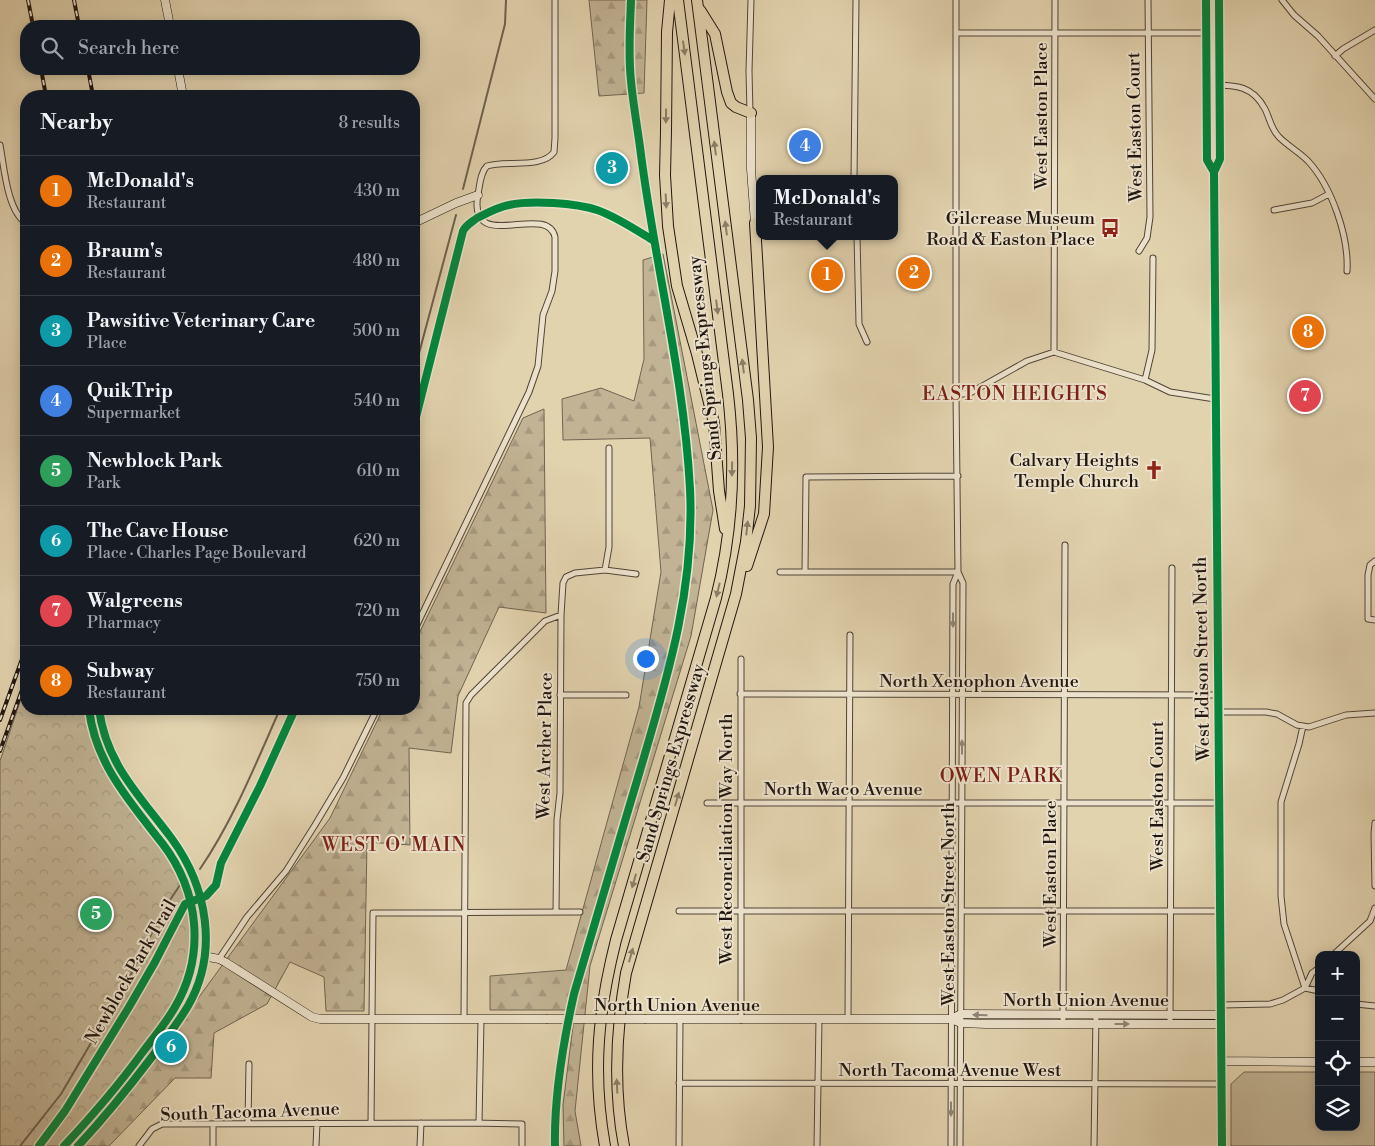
<!DOCTYPE html>
<html lang="en">
<head>
<meta charset="utf-8">
<style>
	:root { --surface:#171b24; --page:#20242c; --text:#f1f3f6; --muted:#9ea1a6; --line:#363941; --accent:#1a73e8 }
	body { margin:0; font-family:"Libre Bodoni",serif; background:var(--page); color:var(--text) }
	.controls { position:absolute; right:15px; bottom:15px; display:grid; overflow:hidden; border-radius:10px; box-shadow:0 2px 12px #0003 }
	.controls button { width:45px; height:45px; display:grid; place-items:center; padding:0; border:0; border-bottom:1px solid var(--line); background:var(--surface); color:var(--text); font:25px sans-serif }
	.you { position:absolute; left:645px; top:658px; width:18px; height:18px; margin:-12px; border:4px solid #fff; border-radius:50%; background:#1a73e8; box-shadow:0 0 0 8px #1a73e833 }
	.badge { display:grid; place-items:center; width:32px; height:32px; border-radius:50%; background:var(--accent); color:#fff; font-size:16px; font-weight:700 }
	.pin { position:absolute; translate:-50% -50%; border:2px solid #fff; box-shadow:0 1px 5px #0006 }
	.popup { position:absolute; left:756px; top:175px; width:142px; height:65px; box-sizing:border-box; display:grid; place-content:center; border-radius:10px; background:var(--surface); filter:drop-shadow(0 1px 4px #0005); font-size:16px; white-space:nowrap; color:var(--muted) }
	.popup b { font-size:19px; color:var(--text) }
	.popup::after { content:''; position:absolute; left:50%; top:100%; margin-left:-10px; border:10px solid transparent; border-top-color:var(--surface) }
	.list { margin:0; padding:0; list-style:none }
	h2 { display:flex; justify-content:space-between; align-items:center; height:65px; margin:0; padding:0 20px; font-size:21px }
	h2 small { font-size:16px; font-weight:400; color:var(--muted) }
	.list li { display:grid; grid-template-columns:32px 1fr auto; gap:15px; align-items:center; box-sizing:border-box; height:70px; padding:0 20px; border-top:1px solid var(--line) }
	.list b { display:block; font-size:19px; white-space:nowrap }
	.list p { margin:0; font-size:16px; white-space:nowrap; color:var(--muted) }
	.list em { font-size:16px; font-style:normal; color:var(--muted) }
	.icon { flex:none; width:28px; height:28px; fill:none; stroke:currentColor; stroke-width:2; stroke-linecap:round; stroke-linejoin:round }
	.map { position:relative; flex:none; width:1375px; height:1146px; overflow:hidden }
	.search { position:absolute; background:var(--surface); box-shadow:0 2px 12px #0003; left:20px; top:20px; width:400px; height:55px; display:flex; align-items:center; gap:12px; box-sizing:border-box; padding:0 18px; border-radius:20px; color:var(--muted); font-size:19px }
	.panel { position:absolute; background:var(--surface); box-shadow:0 2px 12px #0003; left:20px; top:90px; width:400px; height:625px; border-radius:20px }
	.map>svg:first-child { display:block }
	.grass { fill:#c1b394; stroke:#706452 }
	.forest { fill:url(#forest-firs); stroke:#706452 }
	.park { fill:url(#park-crowns); stroke:#706452 }
	.lines { fill:none; stroke-linecap:round; stroke-linejoin:round }
	.stream { stroke:#6d614f; stroke-width:2 }
	.street-casing { stroke:#504538; stroke-width:7 }
	.secondary-casing { stroke:#201610; stroke-width:9 }
	.highway-casing { stroke:#201610; stroke-width:12 }
	.street { stroke:#ece2cb; stroke-width:5 }
	.secondary { stroke:#ece2cb; stroke-width:8 }
	.highway { stroke:#e2d3af; stroke-width:10 }
	.rail-casing { stroke:#201610; stroke-width:4 }
	.rail { stroke:#ece2cb; stroke-width:2; stroke-dasharray:5.5; stroke-linecap:butt }
	.secondary-bridge-casing { stroke:#201610; stroke-width:9; stroke-linecap:butt }
	.secondary-bridge { stroke:#ece2cb; stroke-width:8 }
	.cycleway-casing { stroke:#ece2cb; stroke-width:11 }
	.cycleway { stroke:#00873e; stroke-width:8 }
	.oneway { fill:#8b7e67 }
	.oneway2 { fill:#908677 }
	.labels { text-anchor:middle; dominant-baseline:central; stroke-width:4; stroke-linejoin:round; paint-order:stroke }
	.street-label { font-size:18px; fill:#201610; stroke:#ece2cb }
	.poi-label { font-size:18px; fill:#201610; stroke:#ece2cb; text-anchor:end }
	.neighbourhood-label { font-size:19px; letter-spacing:1px; fill:#7a1f14; stroke:#ece2cb }
</style>
</head>
<body>
<div class="map">
<svg width="1375" height="1146" viewBox="0 0 1375 1146">
	<defs>
		<pattern id="forest-firs" width="22" height="20" patternUnits="userSpaceOnUse" patternTransform="scale(1.25)"><rect width="22" height="20" fill="#c1b394"/><path d="M5 1l3.5 6h-7zM16 11l3.5 6h-7z" fill="#a6997f"/></pattern>
		<pattern id="park-crowns" width="20" height="18" patternUnits="userSpaceOnUse" patternTransform="scale(1.25)"><rect width="20" height="18" fill="#c1b394"/><path d="M2 6a3 3 0 1 1 6 0M12 15a3 3 0 1 1 6 0" fill="none" stroke="#a6997f"/></pattern>
	</defs>
	<rect width="100%" height="100%" fill="#e2d3af"/>
	<filter id="stains"><feTurbulence type="fractalNoise" baseFrequency=".004" numOctaves="4"/><feColorMatrix values="0 0 0 0 .2 0 0 0 0 .09 0 0 0 0 .02 0 0 0 .5 -.17"/></filter>
	<radialGradient id="worn" r=".72"><stop offset=".6" stop-color="#630" stop-opacity="0"/><stop offset="1" stop-color="#630" stop-opacity=".3"/></radialGradient>
	<path class="grass" d="M1244,1072H1319V1127H1356V1072H1375V1146H1231V1084Z"/>
	<path class="forest" d="M589,0H647L644,93L599,96Z
		M663,254L713,510L691,636L590,966L575,1111L581,1146H564L563,1105L575,1010H490V976L566,970L639,707L661,572L650,438L563,440L562,399L601,388L634,401L644,359L643,260Z
		M544,409L546,613L499,607L458,696L451,753L409,748L410,845L367,842L364,1011H326L324,977L290,962L267,1004L214,1033L211,1078H175L109,1146H81L116,1109L139,1079L330,818L383,709H414V644L523,418Z"/>
	<path class="park" d="M26,684V709H87C95,770 130,802 165,850C195,890 202,944 182,990C172,1013 154,1033 139,1053C115,1086 89,1116 61,1146H0V761Z"/>
	<g class="lines">
		<path class="stream" d="M463,189L505,24L506,0
			M414,372L456,215
			M200,869C234,819 256,763 280,709
			M20,1146L61,1094L128,980L164,909L182,882"/>
		<g class="street-casing">
			<path id="street" d="M1282,0L1294,15L1318,36L1375,99
				M956,33H1212
				M1335,56L1343,49L1375,30
				M1213,85C1236,85 1253,86 1265,109C1270,119 1271,129 1279,137C1288,146 1299,152 1308,161C1332,187 1349,237 1347,271
				M750,113L749,71L751,0
				M0,145C4,166 7,211 26,223
				M854,179L856,0
				M1274,210L1312,203L1329,194
				M857,236L859,324L867,342
				M1139,251L1147,238L1150,217L1148,0
				M1054,352L1055,0
				M1145,380L1152,350L1153,258
				M956,395L970,393L1027,361L1054,352L1145,380L1170,392L1215,399
				M1375,561L1370,565L1368,575V619L1375,620
				M605,570L609,547V448
				M780,572H958
				M805,572L806,477L958,476
				M958,572L963,583L960,1146
				M414,631L529,392L538,366L543,315L552,291L555,271V237C547,201 467,256 478,194C480,185 480,173 487,166C506,160 542,169 554,152L555,138V0
				M740,694L1217,695
				M560,695H626
				M1218,712H1266L1277,714L1297,725L1309,727L1346,715L1375,713
				M1303,726L1299,744L1281,802V896L1284,924L1305,988
				M707,803H1218
				M1375,823L1374,834L1375,886
				M679,911H952
				M962,911H1220
				M556,912L557,820L560,793L561,615L563,583L566,577L575,573L605,570L636,574
				M1333,955L1370,921L1375,908
				M219,959L247,917L286,871L315,825L343,778L377,709
				M1305,988L1312,973L1319,968
				M1356,1004L1375,1006
				M1221,1005L1270,1004L1283,1000L1305,988L1319,991
				M464,1019L466,703L471,695L545,621L561,615
				M848,1019L850,635
				M741,1020V659
				M1063,1023L1065,545
				M1170,1024L1172,568
				M679,1083L1222,1084
				M371,1123L373,913L580,912
				M479,1123L481,1019
				M248,1124L249,1064
				M139,1146L152,1129L162,1124L472,1123L522,1124V1146
				M213,1146V1124
				M316,1146L317,1123
				M420,1146L421,1123
				M679,1146L680,1020
				M817,1146L819,1019
				M951,1146L953,584L958,572L956,395V0
				M1094,1146L1096,1015"/>
		</g>
		<g class="secondary-casing">
			<path id="secondary" d="M165,0L170,26
				M1212,0L1222,1146
				M178,69L183,96
				M751,113V169L755,223
				M414,223L456,203L478,195
				M198,955L219,959L225,962L312,1017L320,1019H546
				M646,1019H951L961,1023L986,1024H1221
				M951,1019L961,1014L1221,1015
				M1222,1061L1319,1062
				M1356,1062H1375
				M71,1146C97,1117 122,1087 146,1056C159,1039 173,1022 183,1003C212,951 203,889 168,842C135,797 102,768 94,709"/>
		</g>
		<g class="highway-casing">
			<path id="highway" d="M670,0L667,32L666,131L665,175L668,226L677,286L697,354L714,423L719,491L725,529
				M700,10L715,34L727,92L731,103L736,107L751,113
				M747,566L764,514L768,447L755,223
				M605,1146C592,1073 598,1011 616,940L716,598C733,531 736,463 728,394L678,0
				M624,1146C613,1088 616,1030 626,973L736,594L746,542L750,506L751,438L748,400L697,0"/>
		</g>
		<use href="#street" class="street"/>
		<use href="#secondary" class="secondary"/>
		<use href="#highway" class="highway"/>
		<g class="rail-casing">
			<path id="rail" d="M28,0L33,26
				M74,0L79,26
				M41,69L46,96
				M88,69L93,96
				M0,720L26,648
				M0,751L26,679"/>
		</g>
		<use href="#rail" class="rail"/>
		<g class="secondary-bridge-casing">
			<path id="secondary-bridge" d="M546,1019H646"/>
		</g>
		<use href="#secondary-bridge" class="secondary-bridge"/>
		<g class="cycleway-casing">
			<path id="cycleway" d="M1206,0L1207,160L1214,172
				M1219,0L1220,159L1214,172L1222,1146
				M414,425L463,231C466,225 472,222 477,218C487,213 498,207 509,205C531,200 576,203 597,210C617,217 636,230 654,241
				M39,1146L65,1111L129,1007L155,962L185,904L206,896L216,885L221,863L260,786L295,709
				M64,1146C92,1116 118,1086 142,1053C153,1038 166,1023 175,1007C206,954 199,891 162,843C130,802 95,763 89,709
				M78,1146C103,1119 126,1091 148,1062C162,1044 176,1026 188,1006C219,952 207,887 172,839C140,796 106,764 99,709
				M555,1146C554,1095 563,1043 574,994C596,920 617,847 639,774C667,679 695,590 690,489C684,374 654,261 640,147C637,125 633,103 631,81C628,54 630,27 631,0"/>
		</g>
		<use href="#cycleway" class="cycleway"/>
	</g>
	<defs><path id="oneway-solid" d="M-6-.8H1V-3.2L6.5 0L1 3.2V.8H-6Z" transform="scale(1.25)"/></defs>
	<g class="oneway">
		<use href="#oneway-solid" transform="translate(684 48) rotate(82)"/>
		<use href="#oneway-solid" transform="translate(666 116) rotate(91)"/>
		<use href="#oneway-solid" transform="translate(715 148) rotate(-97)"/>
		<use href="#oneway-solid" transform="translate(666 201) rotate(87)"/>
		<use href="#oneway-solid" transform="translate(726 228) rotate(-97)"/>
		<use href="#oneway-solid" transform="translate(717 307) rotate(83)"/>
		<use href="#oneway-solid" transform="translate(743 366) rotate(-97)"/>
		<use href="#oneway-solid" transform="translate(732 469) rotate(91)"/>
		<use href="#oneway-solid" transform="translate(747 528) rotate(-84)"/>
		<use href="#oneway-solid" transform="translate(718 590) rotate(103)"/>
		<use href="#oneway-solid" transform="translate(677 799) rotate(-74)"/>
		<use href="#oneway-solid" transform="translate(634 881) rotate(106)"/>
		<use href="#oneway-solid" transform="translate(631 955) rotate(-74)"/>
		<use href="#oneway-solid" transform="translate(617 1086) rotate(-93)"/>
	</g>
	<g class="oneway2">
		<use href="#oneway-solid" transform="translate(953 620) rotate(90)"/>
		<use href="#oneway-solid" transform="translate(962 747) rotate(-90)"/>
		<use href="#oneway-solid" transform="translate(980 1015) rotate(-179)"/>
		<use href="#oneway-solid" transform="translate(1122 1024)"/>
		<use href="#oneway-solid" transform="translate(951 1109) rotate(90)"/>
	</g>
	<defs>
		<g id="bus-bare" transform="scale(1.5)"><path d="M-5-6H5V4H4V6H2V4H-2V6H-4V4H-5ZM-3.5-4V0h7V-4ZM-3.5 1.2v1.5H-2V1.2ZM2 1.2v1.5H3.5V1.2Z" fill="#8f2418" stroke="#ece2cb" stroke-width="2.5" paint-order="stroke"/></g>
		<g id="church-bare" transform="scale(1.5)"><path d="M-1.2-6h2.4v3.5h3.3v2.4h-3.3V6h-2.4V-.1h-3.3v-2.4h3.3Z" fill="#8f2418" stroke="#ece2cb" stroke-width="2.5" paint-order="stroke"/></g>
	</defs>
	<g fill-rule="evenodd">
		<use href="#bus-bare" x="1110" y="228"/>
		<use href="#church-bare" x="1154" y="470"/>
	</g>
	<g class="labels">
		<g class="street-label">
			<text transform="translate(1041 116) rotate(-90)">West Easton Place</text>
			<text transform="translate(1135 127) rotate(-91)">West Easton Court</text>
			<text transform="translate(705 358) rotate(-96)">Sand Springs Expressway</text>
			<text transform="translate(1202 659) rotate(-91)">West Edison Street North</text>
			<text x="979" y="681">North Xenophon Avenue</text>
			<text transform="translate(545 746) rotate(-89)">West Archer Place</text>
			<text transform="translate(671 763) rotate(-74)">Sand Springs Expressway</text>
			<text x="843" y="789">North Waco Avenue</text>
			<text transform="translate(1157 796) rotate(-90)">West Easton Court</text>
			<text transform="translate(726 839) rotate(-90)">West Reconciliation Way North</text>
			<text transform="translate(1050 874) rotate(-90)">West Easton Place</text>
			<text transform="translate(948 904) rotate(-90)">West Easton Street North</text>
			<text transform="translate(131 972) rotate(-60)">Newblock Park Trail</text>
			<text x="1086" y="1000">North Union Avenue</text>
			<text x="677" y="1005">North Union Avenue</text>
			<text x="950" y="1070">North Tacoma Avenue West</text>
			<text transform="translate(250 1112) rotate(-2)">South Tacoma Avenue</text>
		</g>
		<g class="poi-label">
			<text x="1095" y="218">Gilcrease Museum<tspan x="1095" dy="21">Road &amp; Easton Place</tspan></text>
			<text x="1139" y="460">Calvary Heights<tspan x="1139" dy="21">Temple Church</tspan></text>
		</g>
		<g class="neighbourhood-label">
			<text x="1015" y="394">EASTON HEIGHTS</text>
			<text x="1001" y="776">OWEN PARK</text>
			<text x="394" y="845">WEST O' MAIN</text>
		</g>
	</g>
	<rect width="100%" height="100%" filter="url(#stains)"/>
	<rect width="100%" height="100%" fill="url(#worn)"/>
</svg>
<div class="controls">
<button>+</button>
<button>−</button>
<button><svg class="icon" aria-label="locate" viewBox="0 0 24 24"><circle cx="12" cy="12" r="6"/><path d="M12 2v4M12 18v4M2 12h4M18 12h4"/></svg></button>
<button><svg class="icon" aria-label="layers" viewBox="0 0 24 24"><path d="M12 4l9 5-9 5-9-5zM3 14l9 5 9-5"/></svg></button>
</div>
<div class="you"></div>
<div class="pin badge" style="left:827px;top:275px;background:#e8710a">1</div>
<div class="popup"><b>McDonald's</b>Restaurant</div>
<div class="pin badge" style="left:914px;top:273px;background:#e8710a">2</div>
<div class="pin badge" style="left:612px;top:168px;background:#0f9aa8">3</div>
<div class="pin badge" style="left:805px;top:146px;background:#3f7fe0">4</div>
<div class="pin badge" style="left:96px;top:914px;background:#2e9e5b">5</div>
<div class="pin badge" style="left:171px;top:1047px;background:#0f9aa8">6</div>
<div class="pin badge" style="left:1305px;top:396px;background:#e0444e">7</div>
<div class="pin badge" style="left:1308px;top:332px;background:#e8710a">8</div>
<div class="search"><svg class="icon" aria-label="search" viewBox="0 0 24 24"><circle cx="10" cy="10" r="6"/><path d="M15 15l6 6"/></svg>Search here</div>
<section class="panel">
<h2>Nearby<small>8 results</small></h2>
<ul class="list">
<li><span class="badge" style="background:#e8710a">1</span><div><b>McDonald's</b><p>Restaurant</p></div><em>430 m</em></li>
<li><span class="badge" style="background:#e8710a">2</span><div><b>Braum's</b><p>Restaurant</p></div><em>480 m</em></li>
<li><span class="badge" style="background:#0f9aa8">3</span><div><b>Pawsitive Veterinary Care</b><p>Place</p></div><em>500 m</em></li>
<li><span class="badge" style="background:#3f7fe0">4</span><div><b>QuikTrip</b><p>Supermarket</p></div><em>540 m</em></li>
<li><span class="badge" style="background:#2e9e5b">5</span><div><b>Newblock Park</b><p>Park</p></div><em>610 m</em></li>
<li><span class="badge" style="background:#0f9aa8">6</span><div><b>The Cave House</b><p>Place · Charles Page Boulevard</p></div><em>620 m</em></li>
<li><span class="badge" style="background:#e0444e">7</span><div><b>Walgreens</b><p>Pharmacy</p></div><em>720 m</em></li>
<li><span class="badge" style="background:#e8710a">8</span><div><b>Subway</b><p>Restaurant</p></div><em>750 m</em></li>
</ul>
</section>
</div>
</body>
</html>
